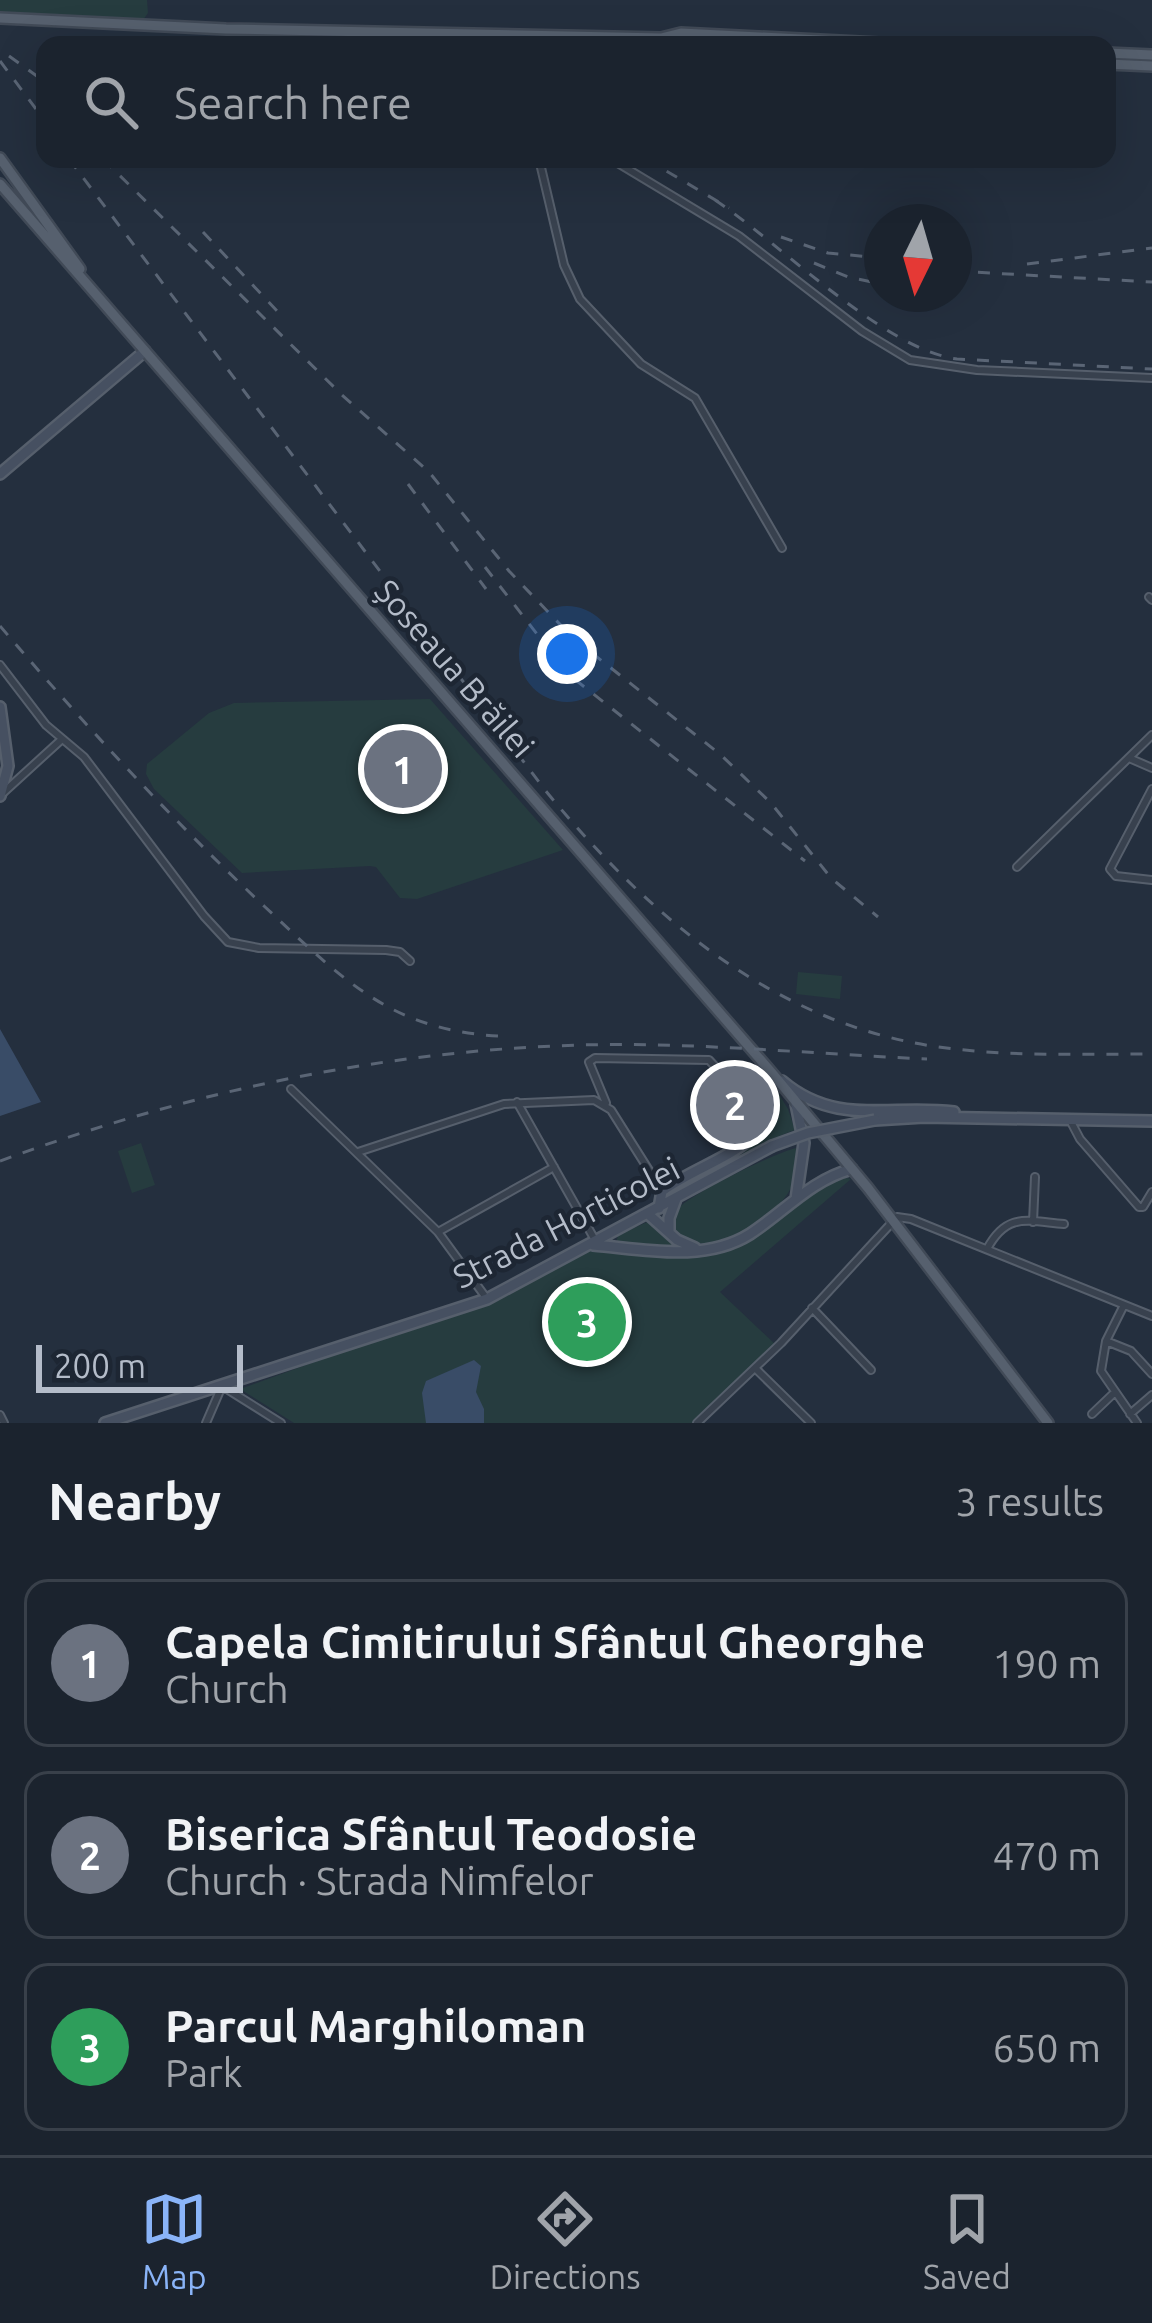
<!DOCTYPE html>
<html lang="en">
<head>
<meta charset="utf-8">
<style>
	:root { --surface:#1b232e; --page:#282f3a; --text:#f1f3f6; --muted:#a0a4aa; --line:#39404a; --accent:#8ab4f8 }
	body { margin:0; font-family:Ubuntu,sans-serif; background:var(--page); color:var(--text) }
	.compass { position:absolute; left:864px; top:204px; width:108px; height:108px; border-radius:50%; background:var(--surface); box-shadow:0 12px 48px #0002; rotate:185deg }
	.scale { position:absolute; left:36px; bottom:30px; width:207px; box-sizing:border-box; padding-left:12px; border:6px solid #b4bcc9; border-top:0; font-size:33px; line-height:42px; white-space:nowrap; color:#b4bcc9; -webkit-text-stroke:9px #1d2633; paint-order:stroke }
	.you { position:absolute; left:567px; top:654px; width:42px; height:42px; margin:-30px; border:9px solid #fff; border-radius:50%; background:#1a73e8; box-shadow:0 0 0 18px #1a73e833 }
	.badge { display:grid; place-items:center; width:78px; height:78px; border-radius:50%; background:var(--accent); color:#fff; font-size:39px; font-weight:700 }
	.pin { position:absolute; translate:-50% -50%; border:6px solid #fff; box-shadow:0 3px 12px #0006 }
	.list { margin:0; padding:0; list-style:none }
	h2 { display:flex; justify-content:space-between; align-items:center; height:156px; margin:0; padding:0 48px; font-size:51px }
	h2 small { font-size:39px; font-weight:400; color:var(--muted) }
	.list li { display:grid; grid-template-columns:78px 1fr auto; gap:36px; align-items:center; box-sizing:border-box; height:168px; margin:0 24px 24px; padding:0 24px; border:3px solid var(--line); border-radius:24px }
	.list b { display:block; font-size:45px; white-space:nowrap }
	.list p { margin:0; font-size:39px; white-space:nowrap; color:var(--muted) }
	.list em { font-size:39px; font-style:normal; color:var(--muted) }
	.icon { flex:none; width:66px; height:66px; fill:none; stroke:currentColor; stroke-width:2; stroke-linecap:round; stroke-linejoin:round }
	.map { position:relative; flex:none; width:1152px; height:1423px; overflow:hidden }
	.search { position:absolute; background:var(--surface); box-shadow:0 12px 48px #0002; left:36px; right:36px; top:36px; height:132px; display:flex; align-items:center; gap:30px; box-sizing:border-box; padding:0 42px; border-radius:24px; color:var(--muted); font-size:45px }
	.sheet { height:732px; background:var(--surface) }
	nav { display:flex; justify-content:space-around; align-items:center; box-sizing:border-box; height:168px; border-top:3px solid var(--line); background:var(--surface); font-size:33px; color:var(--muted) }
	nav a { display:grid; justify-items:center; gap:6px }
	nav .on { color:var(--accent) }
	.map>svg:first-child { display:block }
	.green { fill:#263c3f }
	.water { fill:#394c67 }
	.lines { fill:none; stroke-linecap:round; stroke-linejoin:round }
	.minor-casing { stroke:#565f6c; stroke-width:10 }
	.secondary-casing { stroke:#565f6c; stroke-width:14 }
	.primary-casing { stroke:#414a57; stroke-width:14 }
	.minor { stroke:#38414e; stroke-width:6 }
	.secondary { stroke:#465061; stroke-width:9 }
	.primary { stroke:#56606e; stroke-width:9 }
	.rail { stroke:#5a6575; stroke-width:3; stroke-dasharray:12 12; stroke-linecap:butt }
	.secondary-bridge-casing { stroke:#565f6c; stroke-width:14; stroke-linecap:butt }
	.secondary-bridge { stroke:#465061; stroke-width:9 }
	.labels { text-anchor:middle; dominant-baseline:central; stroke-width:9; stroke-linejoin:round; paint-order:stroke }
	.street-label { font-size:33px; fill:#b4bcc9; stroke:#1d2633 }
</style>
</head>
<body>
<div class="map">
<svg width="1152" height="1423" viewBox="0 0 1152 1423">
	<rect width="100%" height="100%" fill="#242f3e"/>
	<path class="green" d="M0,0H147L148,13L143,20L0,13Z
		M430,699L563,850L417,899L400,898L376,867L370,866L242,873L154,789L146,774L147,764L209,713L234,703Z
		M798,972L842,976L840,999L796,994Z
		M774,1086L788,1109L795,1130C770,1138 754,1152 730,1162C759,1145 774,1121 774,1086Z
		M141,1143L155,1185L132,1193L118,1151Z
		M796,1148C798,1160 798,1175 792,1186C774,1223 706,1266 672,1230C673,1221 671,1219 676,1211C687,1195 775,1153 796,1148Z
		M843,1177L851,1179L720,1292L776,1345L695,1423H294L240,1389L487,1299L588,1245L665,1251L719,1247Z
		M652,1220L677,1248L616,1243L618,1235Z"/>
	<path class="water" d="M0,1029L41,1102L0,1116Z
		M474,1360L481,1366L476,1392L484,1409V1423H426L422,1393L426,1381Z"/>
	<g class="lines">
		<g class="minor-casing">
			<path id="minor" d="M539,159L564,265L580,299L641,364L695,398L782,548
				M611,159L739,236L862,331L910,360L977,370L1152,378
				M1149,597L1152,600
				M0,665L46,725L84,757L204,916L228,942L259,948L386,950L400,952L410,961
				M1129,758L1152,768
				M1152,789L1110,869L1116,876L1152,880
				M4,792L61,740
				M1017,867L1152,735
				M291,1089L438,1232L487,1299
				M517,1102L595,1240
				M606,1103L589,1062L595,1058L709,1060L721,1073L725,1095
				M1070,1120L1080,1139L1139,1207H1143L1152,1192
				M358,1152L504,1104L594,1100L611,1110L662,1191
				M1033,1222L1035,1177
				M438,1232L554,1167
				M987,1249C1007,1212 1027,1221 1064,1224
				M1124,1305L1106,1341L1101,1371L1137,1423
				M812,1308L871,1370
				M1106,1341L1131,1351L1152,1374
				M756,1369L811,1423
				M1092,1414L1114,1393
				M1130,1414L1152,1395
				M0,1415L4,1423
				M206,1423L222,1386L281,1423
				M697,1423L781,1343L897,1217L911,1219L1152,1316"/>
		</g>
		<g class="secondary-casing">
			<path id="secondary" d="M0,474L145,351
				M0,707L8,766L0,796
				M782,1081C836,1127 890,1104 954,1112
				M875,1120L924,1117L1152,1121
				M796,1199L804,1143L796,1104
				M659,1208L662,1191C715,1153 792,1147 762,1063
				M648,1214L677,1240L695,1248
				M669,1232V1218L676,1199
				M593,1245C643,1249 704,1263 750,1234C784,1212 811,1180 852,1169
				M105,1423L487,1299L772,1146"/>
		</g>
		<g class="primary-casing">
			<path id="primary" d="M0,18L226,29L661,38L681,33L918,45
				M661,38L679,45
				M1107,53L1152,55
				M1107,64L1152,66
				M0,158L80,269
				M0,184L772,1073L868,1188L1048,1423"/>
		</g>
		<use href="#minor" class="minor"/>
		<use href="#secondary" class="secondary"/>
		<use href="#primary" class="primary"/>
		<path class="rail" d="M9,56L45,82
			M0,61L45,121
			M69,159L545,790C646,913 770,1021 932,1046C1004,1057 1079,1054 1152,1054
			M103,159L342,395L429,472L509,571L573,638L721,755L771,803L831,878L878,917
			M646,159L729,208
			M715,200C781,244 883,349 957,359L1152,369
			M203,232L278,312
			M781,237L828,253L882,258
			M814,263L848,277L882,284
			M1027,264L1152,248
			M954,271L1152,282
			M408,484L486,589
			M485,567L568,674L805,861
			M0,626C84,724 170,818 264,906C304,943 344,984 392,1009C425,1026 461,1034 498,1036
			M0,1161C188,1092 380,1051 580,1045C696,1042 812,1054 927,1059"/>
		<g class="secondary-bridge-casing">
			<path id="secondary-bridge" d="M772,1146L808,1133L875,1120"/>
		</g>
		<use href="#secondary-bridge" class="secondary-bridge"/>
	</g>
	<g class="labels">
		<g class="street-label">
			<text transform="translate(455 668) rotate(49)">Șoseaua Brăilei</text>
			<text transform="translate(566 1222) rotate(-27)">Strada Horticolei</text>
		</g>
	</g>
</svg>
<svg class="compass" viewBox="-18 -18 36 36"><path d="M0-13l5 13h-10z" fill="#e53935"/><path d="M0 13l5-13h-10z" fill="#a0a4aa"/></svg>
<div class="scale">200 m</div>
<div class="you"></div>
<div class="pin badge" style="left:403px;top:769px;background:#6b7280">1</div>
<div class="pin badge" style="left:735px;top:1105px;background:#6b7280">2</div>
<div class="pin badge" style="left:587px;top:1322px;background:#2e9e5b">3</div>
<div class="search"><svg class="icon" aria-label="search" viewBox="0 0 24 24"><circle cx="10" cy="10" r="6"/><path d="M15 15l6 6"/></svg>Search here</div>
</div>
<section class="sheet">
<h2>Nearby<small>3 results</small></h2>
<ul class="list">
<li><span class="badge" style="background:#6b7280">1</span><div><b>Capela Cimitirului Sfântul Gheorghe</b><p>Church</p></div><em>190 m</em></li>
<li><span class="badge" style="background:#6b7280">2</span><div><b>Biserica Sfântul Teodosie</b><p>Church · Strada Nimfelor</p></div><em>470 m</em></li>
<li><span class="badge" style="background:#2e9e5b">3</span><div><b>Parcul Marghiloman</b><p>Park</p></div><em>650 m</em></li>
</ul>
</section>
<nav>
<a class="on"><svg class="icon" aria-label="map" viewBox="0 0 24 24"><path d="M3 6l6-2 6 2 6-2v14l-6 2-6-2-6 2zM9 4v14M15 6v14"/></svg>Map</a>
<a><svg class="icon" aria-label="directions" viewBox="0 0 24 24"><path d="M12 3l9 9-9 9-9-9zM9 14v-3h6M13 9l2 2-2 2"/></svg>Directions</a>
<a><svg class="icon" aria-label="saved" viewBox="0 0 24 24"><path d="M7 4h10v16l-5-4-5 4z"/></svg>Saved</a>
</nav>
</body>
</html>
